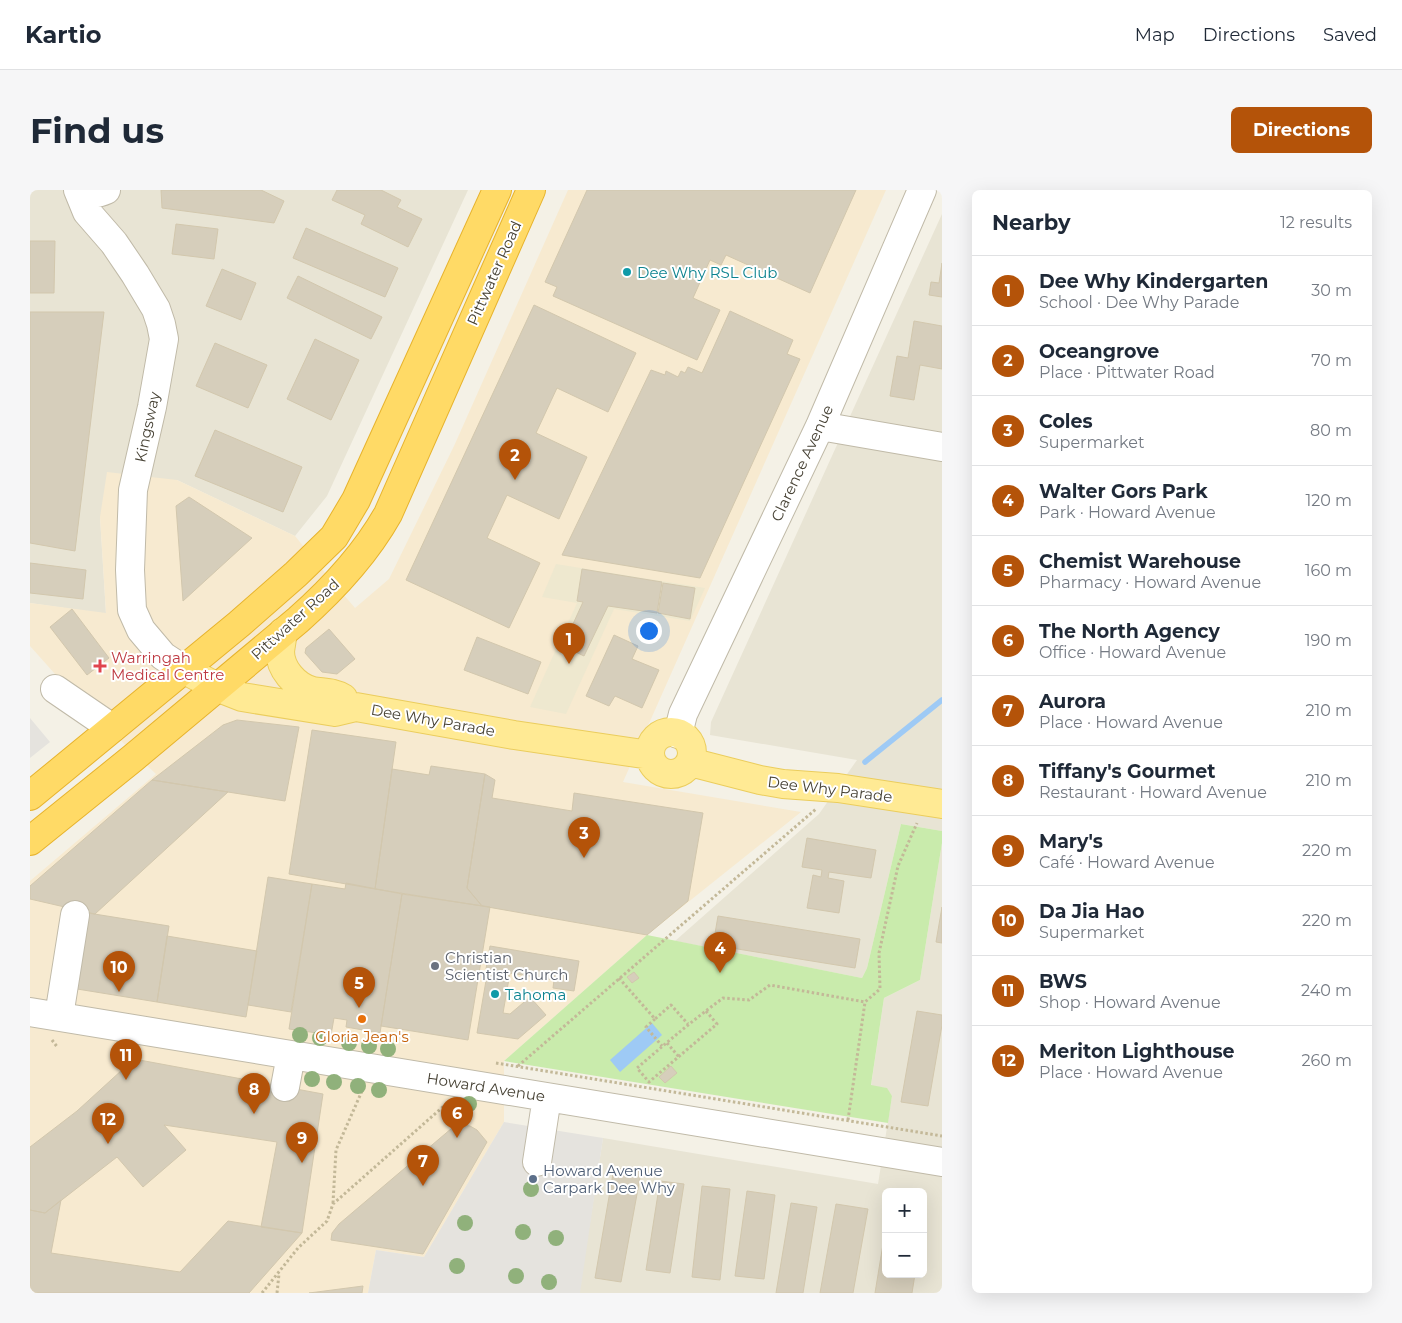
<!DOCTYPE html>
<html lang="en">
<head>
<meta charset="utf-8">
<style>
	:root { --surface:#fff; --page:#f6f6f7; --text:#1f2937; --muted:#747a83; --line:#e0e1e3; --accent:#b45309 }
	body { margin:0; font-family:Montserrat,sans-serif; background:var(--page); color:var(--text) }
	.controls { position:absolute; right:15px; bottom:15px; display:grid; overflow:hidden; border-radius:8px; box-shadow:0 5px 20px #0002 }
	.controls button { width:45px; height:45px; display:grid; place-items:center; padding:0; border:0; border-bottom:1px solid var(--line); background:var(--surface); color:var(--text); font:25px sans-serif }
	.you { position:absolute; left:618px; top:440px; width:18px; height:18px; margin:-12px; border:4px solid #fff; border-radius:50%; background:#1a73e8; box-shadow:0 0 0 8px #1a73e833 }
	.badge { display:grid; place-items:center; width:32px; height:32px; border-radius:50%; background:var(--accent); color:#fff; font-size:16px; font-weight:700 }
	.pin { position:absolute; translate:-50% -41px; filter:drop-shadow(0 1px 2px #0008) }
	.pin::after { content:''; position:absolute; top:26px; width:18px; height:15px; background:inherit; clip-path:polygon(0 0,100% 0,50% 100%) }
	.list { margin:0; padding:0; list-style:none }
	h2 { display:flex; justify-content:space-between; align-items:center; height:65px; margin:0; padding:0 20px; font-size:21px }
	h2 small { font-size:16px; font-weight:400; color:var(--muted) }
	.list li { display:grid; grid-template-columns:32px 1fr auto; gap:15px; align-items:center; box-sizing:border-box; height:70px; padding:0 20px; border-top:1px solid var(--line) }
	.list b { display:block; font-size:19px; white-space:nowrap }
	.list p { margin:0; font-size:16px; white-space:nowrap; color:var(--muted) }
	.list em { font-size:16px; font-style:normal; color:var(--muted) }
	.map { position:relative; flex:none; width:912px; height:1103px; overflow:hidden; border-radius:8px }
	header { display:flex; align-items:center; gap:30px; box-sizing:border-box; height:70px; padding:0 25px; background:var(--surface); border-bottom:1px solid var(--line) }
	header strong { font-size:24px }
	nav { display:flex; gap:28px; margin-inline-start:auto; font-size:18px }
	.intro { display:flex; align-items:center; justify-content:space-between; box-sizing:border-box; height:120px; padding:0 30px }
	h1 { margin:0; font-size:35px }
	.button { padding:12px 22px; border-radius:8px; background:var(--accent); color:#fff; font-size:18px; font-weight:700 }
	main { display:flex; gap:30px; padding:0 30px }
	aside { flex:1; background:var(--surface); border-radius:8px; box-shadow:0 5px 20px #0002 }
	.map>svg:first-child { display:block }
	.residential { fill:#e8e4d4; fill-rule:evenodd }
	.commercial { fill:#f7ead0 }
	.education { fill:#eee8cf }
	.green { fill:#c9ebac }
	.parking { fill:#e5e3de }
	.water { fill:#9ecaf5 }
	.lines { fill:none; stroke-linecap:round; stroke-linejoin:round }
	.stream { stroke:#9ecaf5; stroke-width:5.5 }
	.building { fill:#d6cebb; stroke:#d2c7ad }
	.minor-casing { stroke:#c0baa8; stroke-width:30 }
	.major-casing { stroke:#ebcd5d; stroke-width:30 }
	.highway-casing { stroke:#e7b32d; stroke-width:30 }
	.path { stroke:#c3b898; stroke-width:3; stroke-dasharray:2.5 2.5; stroke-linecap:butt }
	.minor { stroke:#fff; stroke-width:28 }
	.major { stroke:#ffea94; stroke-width:28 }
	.highway { stroke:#ffda66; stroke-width:28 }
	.tree { fill:#90b17b }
	.culture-dot { fill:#0f9aa8; stroke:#fff; stroke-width:2 }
	.health-dot { fill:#e0444e; stroke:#fff; stroke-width:2 }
	.worship-dot { fill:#6b7280; stroke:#fff; stroke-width:2 }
	.food-dot { fill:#e8710a; stroke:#fff; stroke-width:2 }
	.service-dot { fill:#5c6f8a; stroke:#fff; stroke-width:2 }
	.labels { text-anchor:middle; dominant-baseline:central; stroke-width:4; stroke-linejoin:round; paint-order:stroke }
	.culture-label { font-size:15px; fill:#0d838f; stroke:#fff; text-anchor:start }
	.street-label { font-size:15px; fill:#474235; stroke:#fff }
	.health-label { font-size:15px; fill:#be3a42; stroke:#fff; text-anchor:start }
	.worship-label { font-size:15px; fill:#5b616d; stroke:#fff; text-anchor:start }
	.food-label { font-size:15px; fill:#c56008; stroke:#fff }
	.service-label { font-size:15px; fill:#4e5e75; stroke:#fff; text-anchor:start }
</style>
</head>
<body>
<header>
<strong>Kartio</strong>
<nav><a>Map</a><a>Directions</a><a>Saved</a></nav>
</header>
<div class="intro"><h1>Find us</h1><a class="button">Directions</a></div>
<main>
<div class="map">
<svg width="912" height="1103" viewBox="0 0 912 1103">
	<rect width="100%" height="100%" fill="#f4f1e6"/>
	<path class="residential" d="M0,0H438L297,306L265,346L147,290L70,327L76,424L0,413Z
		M912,24V641L871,634L837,778L832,788L645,751L789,624L827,570L680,545L681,532Z
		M912,653V1103H549L573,948L848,994L862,906L856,898L841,896L854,808L890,790ZM856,1002H893V1084H856Z"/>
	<path class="commercial" d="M538,0H856L593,592L771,622L617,745L474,871V932L394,1067L346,1060L338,1103H0V691L126,584L50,512L0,456V413L76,423L70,327L77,282L147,290L265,346L296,384L325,418L359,389L424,256Z"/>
	<path class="education" d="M526,374L675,398L660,431L584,419L536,524L500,517L547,413L512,407Z"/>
	<path class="green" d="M871,634L912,641V653L890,790L854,808L841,895L857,898L862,906L858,933L474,871L617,745L832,788L837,778Z"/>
	<path class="parking" d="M0,528L20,552L0,568Z
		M474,932L573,948L550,1103H338L346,1060L394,1067Z"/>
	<path class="water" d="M622,833L632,845L590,882L580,870Z"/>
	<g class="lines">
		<path class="stream" d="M835,572L912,510"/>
	</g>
	<path class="building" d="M131,0H231L254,11L244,33L132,18Z
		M307,0H351L371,10L367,17L392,29L378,57L331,34L335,25L302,10Z
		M557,0H826L780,103L696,65L691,75L680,70L663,108L690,120L667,170L523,106L527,97L515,92Z
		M146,34L188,39L184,69L142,64Z
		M276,38L368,78L355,107L263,68Z
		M0,51H25L24,103H0Z
		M912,73V107L899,105L901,92L909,93Z
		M192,79L226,93L211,130L176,116Z
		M268,86L352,127L341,149L257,108Z
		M504,115L606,163L578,222L527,198L506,243L557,267L529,329L477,305L457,348L510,373L479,438L376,390Z
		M700,121L763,150L757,164L770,169L670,388L532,365L621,180L635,185L636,181L648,187L651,181L655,183L658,177L672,183Z
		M0,122H74L45,361L0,353Z
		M884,131L912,136V179L890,175L884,210L860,206L867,166L878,168Z
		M285,149L329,170L301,230L257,209Z
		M185,153L237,175L218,218L166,196Z
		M185,240L272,277L253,322L165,286Z
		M159,307L222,348L153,411L146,316Z
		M0,373L56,380L53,409L0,403Z
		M552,379L632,392L627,423L578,416L554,466L533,456L553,412L547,411Z
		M633,393L665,398L660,429L628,423Z
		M42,419L79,468L57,485L20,437Z
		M299,439L325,469L307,484L292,482L275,463L276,458Z
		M584,445L608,456L602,469L629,480L612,518L585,506L579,516L556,506Z
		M447,447L511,472L498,504L434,480Z
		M207,530L269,537L255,611L122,590L193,535Z
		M282,540L366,552L345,699L259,684Z
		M401,576L455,584L437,698L452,716L345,699L362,579L399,585Z
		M455,584L465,590L462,608L542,621L544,603L673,623L658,711L617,745L452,716L437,698Z
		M122,590L198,602L65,724L0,709V696Z
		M777,648L846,660L841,688L799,682L798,688L814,691L809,723L777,718L783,685L791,687L792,680L772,677Z
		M238,687L282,694L261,822L218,815Z
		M316,693L372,704L350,843L316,837L317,830L304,828L301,845L259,839L282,694L315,699Z
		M372,704L460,717L438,850L351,836Z
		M912,717V753L906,752Z
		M52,722L139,736L127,812L41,798Z
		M688,726L830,749L825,778L683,755Z
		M137,746L227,761L216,827L127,812Z
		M460,756L549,771L544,801L523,798L524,790L480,783L473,823L480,824L500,807L516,825L488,849L447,843L458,779H456Z
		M604,782L609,788L602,793L597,787Z
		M887,821L912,825V835L898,916L871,912Z
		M104,869L293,904L272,1043L231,1037L247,952L134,935L156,960L113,997L87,967L15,1023L0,1020V957L47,921Z
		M641,876L647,883L635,893L629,887Z
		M431,935L440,936L447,940L457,952L393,1064L301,1050L302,1043L309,1034L422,938Z
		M584,978L611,982L591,1092L565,1088Z
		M630,991L654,994L640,1083L616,1080Z
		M672,996L700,999L690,1090L662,1087Z
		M717,1001L745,1005L734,1089L705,1086Z
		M31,1010L21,1063L150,1082L198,1031L272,1043L219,1103H0V1020L15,1023Z
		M761,1013L787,1017L773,1103H746Z
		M806,1014L838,1019L823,1103H790Z
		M856,1036V1084H885L882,1103H845Z
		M333,1096L332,1103H279Z"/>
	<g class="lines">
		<g class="minor-casing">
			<path id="minor" d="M48,0L57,22L84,53L105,84L126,119L131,134L134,149L122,217L103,300L100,380L102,420L111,440L133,466L153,479
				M52,0C61,4 67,4 76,0
				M790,236L912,257
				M25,499L82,538
				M648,544L653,524L790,236L892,0
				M0,822L912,972
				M29,826L45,725
				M255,897L261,865
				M507,972L517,907"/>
		</g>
		<g class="major-casing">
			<path id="major" d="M253,442C252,448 251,455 250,461C250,479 265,496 282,501C293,503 304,502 313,508
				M153,479L189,498L212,507L305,522L326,517L484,545L620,565
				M620 563a21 21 0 1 1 42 0a21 21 0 1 1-42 0Z
				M660,572L730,590L753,594L808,598L912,614"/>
		</g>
		<g class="highway-casing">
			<path id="highway" d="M0,606L209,434L266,384L304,347L326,310L467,0
				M0,651L103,568L268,430C303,399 335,365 358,324L501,0"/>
		</g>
		<path class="path" d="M589,788L625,829L641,815L658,834
			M676,821L687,834L619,892L607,878C635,854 663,830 693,808L719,810L740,795L835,812
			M625,829L616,837L632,856
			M22,850L28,858
			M637,853L649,867
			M97,868L101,863
			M466,873L912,946
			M488,876L786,619
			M818,930L835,812L850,799L849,763L868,676L887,633
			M303,1013L306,960L332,901
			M232,1103L268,1058L297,1031L303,1014L415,915
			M247,1103L249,1084"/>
		<use href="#minor" class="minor"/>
		<use href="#major" class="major"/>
		<use href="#highway" class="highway"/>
	</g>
	<g class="tree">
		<circle cx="270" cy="845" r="8"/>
		<circle cx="290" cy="848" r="8"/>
		<circle cx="319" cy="853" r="8"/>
		<circle cx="339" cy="856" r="8"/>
		<circle cx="358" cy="859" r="8"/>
		<circle cx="282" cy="889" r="8"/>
		<circle cx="304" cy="892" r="8"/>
		<circle cx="328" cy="896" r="8"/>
		<circle cx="349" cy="900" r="8"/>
		<circle cx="439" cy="914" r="8"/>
		<circle cx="501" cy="999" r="8"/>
		<circle cx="435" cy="1033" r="8"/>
		<circle cx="493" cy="1042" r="8"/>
		<circle cx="526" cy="1048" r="8"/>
		<circle cx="427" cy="1076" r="8"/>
		<circle cx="486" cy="1086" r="8"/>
		<circle cx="519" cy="1092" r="8"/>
	</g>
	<g class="culture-dot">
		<circle cx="597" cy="82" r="5"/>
		<circle cx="465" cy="804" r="5"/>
	</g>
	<path class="health-dot" d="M67.5 468.5h5v5h5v5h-5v5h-5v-5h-5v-5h5z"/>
	<circle class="worship-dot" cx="405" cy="776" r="5"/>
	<circle class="food-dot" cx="332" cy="829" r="5"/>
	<circle class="service-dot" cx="503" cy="989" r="5"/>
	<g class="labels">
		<g class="culture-label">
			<text x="607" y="82">Dee Why RSL Club</text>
			<text x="475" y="804">Tahoma</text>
		</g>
		<g class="street-label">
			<text transform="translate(464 83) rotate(-66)">Pittwater Road</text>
			<text transform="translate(117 237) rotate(-78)">Kingsway</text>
			<text transform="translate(772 273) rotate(-65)">Clarence Avenue</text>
			<text transform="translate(265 429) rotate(-42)">Pittwater Road</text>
			<text transform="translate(403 530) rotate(10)">Dee Why Parade</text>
			<text transform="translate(800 599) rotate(7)">Dee Why Parade</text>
			<text transform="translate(456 897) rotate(9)">Howard Avenue</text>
		</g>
		<g class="health-label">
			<text x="81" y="467">Warringah<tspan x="81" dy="17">Medical Centre</tspan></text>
		</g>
		<g class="worship-label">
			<text x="415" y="767">Christian<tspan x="415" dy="17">Scientist Church</tspan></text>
		</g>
		<g class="food-label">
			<text x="332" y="846">Gloria Jean's</text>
		</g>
		<g class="service-label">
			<text x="513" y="980">Howard Avenue<tspan x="513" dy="17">Carpark Dee Why</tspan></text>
		</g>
	</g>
</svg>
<div class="controls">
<button>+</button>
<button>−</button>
</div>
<div class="you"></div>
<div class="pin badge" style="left:539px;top:474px">1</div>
<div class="pin badge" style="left:485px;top:290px">2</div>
<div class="pin badge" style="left:554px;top:668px">3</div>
<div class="pin badge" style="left:690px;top:783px">4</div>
<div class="pin badge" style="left:329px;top:818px">5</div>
<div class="pin badge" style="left:427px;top:948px">6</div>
<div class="pin badge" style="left:393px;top:996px">7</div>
<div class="pin badge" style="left:224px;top:924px">8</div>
<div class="pin badge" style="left:272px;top:973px">9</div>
<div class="pin badge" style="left:89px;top:802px">10</div>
<div class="pin badge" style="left:96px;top:890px">11</div>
<div class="pin badge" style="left:78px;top:954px">12</div>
</div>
<aside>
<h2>Nearby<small>12 results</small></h2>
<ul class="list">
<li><span class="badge">1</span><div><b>Dee Why Kindergarten</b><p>School · Dee Why Parade</p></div><em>30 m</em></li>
<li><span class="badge">2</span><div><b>Oceangrove</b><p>Place · Pittwater Road</p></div><em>70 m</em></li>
<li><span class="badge">3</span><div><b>Coles</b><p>Supermarket</p></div><em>80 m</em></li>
<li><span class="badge">4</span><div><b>Walter Gors Park</b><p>Park · Howard Avenue</p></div><em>120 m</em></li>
<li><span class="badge">5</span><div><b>Chemist Warehouse</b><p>Pharmacy · Howard Avenue</p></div><em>160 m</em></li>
<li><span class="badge">6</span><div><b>The North Agency</b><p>Office · Howard Avenue</p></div><em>190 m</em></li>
<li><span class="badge">7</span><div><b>Aurora</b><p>Place · Howard Avenue</p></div><em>210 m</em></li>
<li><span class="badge">8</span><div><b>Tiffany's Gourmet</b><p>Restaurant · Howard Avenue</p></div><em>210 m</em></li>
<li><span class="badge">9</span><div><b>Mary's</b><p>Café · Howard Avenue</p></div><em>220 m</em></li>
<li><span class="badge">10</span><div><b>Da Jia Hao</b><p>Supermarket</p></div><em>220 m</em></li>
<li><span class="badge">11</span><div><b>BWS</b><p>Shop · Howard Avenue</p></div><em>240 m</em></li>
<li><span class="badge">12</span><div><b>Meriton Lighthouse</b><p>Place · Howard Avenue</p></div><em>260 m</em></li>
</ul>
</aside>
</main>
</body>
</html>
